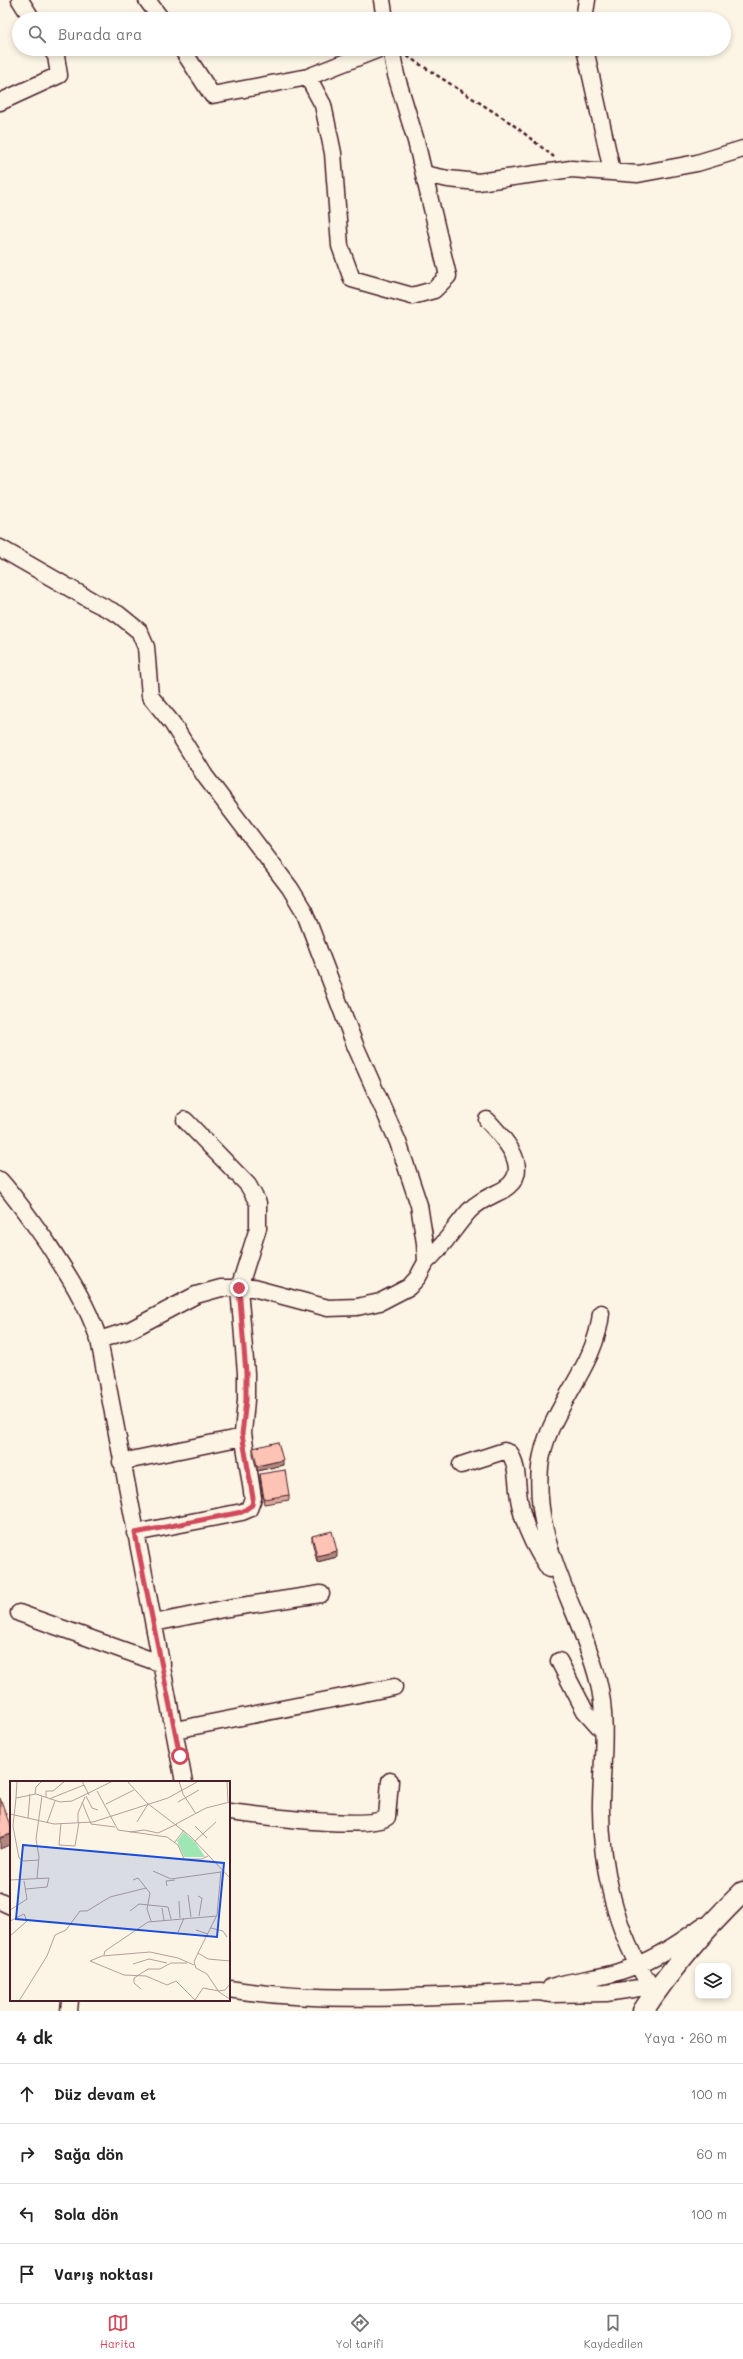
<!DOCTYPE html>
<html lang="tr">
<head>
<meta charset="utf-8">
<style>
	:root { --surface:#fff; --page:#f2f2f2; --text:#222; --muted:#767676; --line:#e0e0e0; --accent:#d1495b }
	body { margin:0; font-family:Mali,sans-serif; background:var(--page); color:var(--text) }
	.controls { position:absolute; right:12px; bottom:12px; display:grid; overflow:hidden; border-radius:8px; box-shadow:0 2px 6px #0003 }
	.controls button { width:36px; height:36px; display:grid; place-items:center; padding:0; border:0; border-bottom:1px solid var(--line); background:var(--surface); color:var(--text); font:20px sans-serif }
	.stop { position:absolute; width:12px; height:12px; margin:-9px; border:3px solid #d1495b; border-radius:50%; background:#fff }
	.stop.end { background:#d1495b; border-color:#fff; box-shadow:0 1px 4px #0008 }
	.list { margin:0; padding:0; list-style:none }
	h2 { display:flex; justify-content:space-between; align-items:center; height:52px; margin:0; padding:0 16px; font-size:17px }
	h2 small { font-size:13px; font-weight:400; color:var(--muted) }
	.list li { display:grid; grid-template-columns:26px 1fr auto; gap:12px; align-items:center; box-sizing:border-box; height:60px; padding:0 16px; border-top:1px solid var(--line) }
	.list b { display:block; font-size:15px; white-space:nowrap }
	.list em { font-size:13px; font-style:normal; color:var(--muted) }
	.icon { flex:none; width:22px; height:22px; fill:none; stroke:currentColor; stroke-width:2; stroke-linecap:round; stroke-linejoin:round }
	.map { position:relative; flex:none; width:743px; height:2011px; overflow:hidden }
	.search { position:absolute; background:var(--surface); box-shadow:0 2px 6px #0003; left:12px; right:12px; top:12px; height:44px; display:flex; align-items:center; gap:10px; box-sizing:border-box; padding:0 14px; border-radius:22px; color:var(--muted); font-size:15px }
	.sheet { height:292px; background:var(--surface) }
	nav { display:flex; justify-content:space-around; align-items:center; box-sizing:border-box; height:56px; border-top:1px solid var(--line); background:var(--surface); font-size:11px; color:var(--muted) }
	nav a { display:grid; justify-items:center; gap:2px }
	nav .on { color:var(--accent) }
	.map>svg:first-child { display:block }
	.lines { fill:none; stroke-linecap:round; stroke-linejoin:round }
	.minor-casing { stroke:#4a1f2b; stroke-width:19 }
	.tertiary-casing { stroke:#4a1f2b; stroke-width:23 }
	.path { stroke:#4a1f2b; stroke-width:2.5; stroke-dasharray:4 3; stroke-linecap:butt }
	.minor { stroke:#fcf5e5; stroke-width:16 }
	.tertiary { stroke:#fcf5e5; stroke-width:20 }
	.wall { fill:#daa89b; stroke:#4a1f2b }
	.shaded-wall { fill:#b1887e; stroke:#4a1f2b }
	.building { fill:#fdc3b4; stroke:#4a1f2b }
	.route { stroke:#d1495b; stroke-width:5 }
	.inset-road { fill:none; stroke:#b59f9b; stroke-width:1 }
	.view { fill:#1d4ed8; fill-opacity:0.15; stroke:#1d4ed8; stroke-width:2 }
	.inset-edge { fill:none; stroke:#4a1f2b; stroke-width:2 }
</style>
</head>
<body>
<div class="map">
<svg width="743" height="2011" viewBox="0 0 743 2011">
	<rect width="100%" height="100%" fill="#fcf5e5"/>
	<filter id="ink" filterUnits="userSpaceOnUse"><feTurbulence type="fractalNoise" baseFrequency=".025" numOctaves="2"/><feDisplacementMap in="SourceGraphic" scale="8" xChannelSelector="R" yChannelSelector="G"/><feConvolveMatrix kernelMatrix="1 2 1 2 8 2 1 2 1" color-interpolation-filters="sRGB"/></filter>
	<g filter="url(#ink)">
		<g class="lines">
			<g class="minor-casing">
				<path id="minor" d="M20,0L32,19
					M147,0L161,19
					M382,0L385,19
					M584,19L587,0
					M182,49L212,95L308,77L379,49
					M585,49L612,171
					M308,77L323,105L333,153L340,246L352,279L412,296L434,290L448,276L416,141L396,75L391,49
					M0,102L59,75L56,56L51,49
					M424,174L448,179L478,182L571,169L638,174L697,163L743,149
					M0,548L94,602L118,614L139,631L146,647L150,696L172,723L205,776L290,888L304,911L355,1045L398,1142L419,1205L425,1243L426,1262L418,1277L409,1287L380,1302L357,1307L328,1308L253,1288H221L196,1295L130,1330L99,1340
					M0,1180C17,1199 31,1220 46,1241C67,1273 87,1303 99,1340L184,1782
					M426,1262C443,1247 454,1228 469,1211C478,1201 491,1196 503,1190C535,1171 504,1138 487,1120
					M601,1313C596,1370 546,1410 540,1467C533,1546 579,1606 598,1680C608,1719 602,1763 601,1803C600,1865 616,1934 650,1985
					M121,1462L243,1437
					M461,1465L504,1451L510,1453C519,1469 516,1487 520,1504C524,1527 536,1550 549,1569
					M135,1533L242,1512L249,1509L253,1498L243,1433L246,1400V1373L239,1288L258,1228V1203L248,1185L185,1120
					M19,1613L162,1664
					M154,1623L228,1608L321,1594
					M559,1661L585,1711L603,1731
					M175,1730L394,1687
					M229,1812C256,1815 370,1831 387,1817L390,1781
					M0,1901L11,1906
					M551,1987C573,1980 596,1979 618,1972C650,1962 676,1946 702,1926
					M229,1989C327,2005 439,1995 539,1992L552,1994L606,1993L659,1985
					M69,2011L70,2000"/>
			</g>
			<g class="tertiary-casing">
				<path id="tertiary" d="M643,2011C671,1968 706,1928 743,1892"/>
			</g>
			<path class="path" d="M407,56L511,123L554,157"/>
			<use href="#minor" class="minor"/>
			<use href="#tertiary" class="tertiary"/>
		</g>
		<path class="wall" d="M253,1448L283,1465L257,1471L253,1454Z
			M260,1474L289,1495V1500L264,1504L260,1479Z
			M312,1536L337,1557L317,1562L312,1541Z"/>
		<path class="shaded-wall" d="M283,1460V1465L257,1471V1466Z
			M337,1551V1557L317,1562V1556Z
			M11,1834V1844L0,1849V1838Z"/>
		<path class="building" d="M278,1442L283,1460L257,1466L253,1448Z
			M285,1470L289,1495L264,1499L260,1474Z
			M332,1531L337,1551L317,1556L312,1536Z
			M0,1798L11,1828V1834L0,1838Z"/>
	</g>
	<g class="lines" filter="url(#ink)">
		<path class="route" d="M180,1756L135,1533L242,1512L252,1505L253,1498L242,1434L246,1400V1373L239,1288"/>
	</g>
	<g transform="translate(10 1781)">
		<rect width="220" height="220" fill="#fcf5e5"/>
		<path d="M174,51L186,62L195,76H174L167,60Z" fill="#9ee7b5"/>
		<path class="inset-road" d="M72,0L79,14M117,0L137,22L180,55L220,97M169,0L173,13L186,33M217,0L218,21M87,10L108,49L157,56L168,64L174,78H192L198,75M25,13L26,6L32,0M76,15L82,27L88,29M36,16V10H43L55,0M6,17L7,0M39,18L74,4M72,21L81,43L105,46M168,21L189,9M96,23L124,9M0,33L44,43L83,41L158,17L187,1M18,37L20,13M68,41V32L75,16M127,41L138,23M37,42L45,20M51,42L49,64L65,65L69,41M166,43L196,27L220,21M185,45L197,57M120,51L134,49L148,52L167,43M185,60L206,41M165,61L174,49M29,79L13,80L9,77L3,45L6,17L26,13L50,21L62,20L103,0M143,90L161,98L211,91M211,90L207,134L188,172L198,178L220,180M27,97L29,76L26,58L32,15M0,99L39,97L37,106L16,108M123,99L128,97L136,107M157,105L156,100L165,99M178,114L181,136M188,115L192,117L189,135M169,120L170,137M152,127L154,139M0,129L17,118L14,100M120,130L129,123L158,126L161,138M0,140L14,133L17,140L0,155M201,147L213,150L217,156M186,149L198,153M168,151L174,137M188,172L184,181L186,187L197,193L209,211L220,218M94,174L95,170L138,141L207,135M123,183L139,178L157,182M184,184L168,177L140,171L92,175L80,180L114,194L136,195L157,204L166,200L186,220M131,208L124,202V197L138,188H150L161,182H177M185,219L193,207L209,210L215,209L220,203M9,220L37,175L45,154L56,149L70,130H77L100,116L136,107L140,112L137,128L141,140"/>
		<path class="view" d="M13,64L214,82L207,156L6,138Z"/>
		<rect width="220" height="220" class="inset-edge"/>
	</g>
</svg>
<div class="controls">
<button><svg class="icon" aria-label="layers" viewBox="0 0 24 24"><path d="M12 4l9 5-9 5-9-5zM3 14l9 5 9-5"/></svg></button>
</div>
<div class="stop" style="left:180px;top:1756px"></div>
<div class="stop end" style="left:239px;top:1288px"></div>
<div class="search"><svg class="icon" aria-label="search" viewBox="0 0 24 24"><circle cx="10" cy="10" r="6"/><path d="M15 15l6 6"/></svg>Burada ara</div>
</div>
<section class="sheet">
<h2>4 dk<small>Yaya · 260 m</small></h2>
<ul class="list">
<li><svg class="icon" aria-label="ahead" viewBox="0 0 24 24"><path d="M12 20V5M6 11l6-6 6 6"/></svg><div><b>Düz devam et</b></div><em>100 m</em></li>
<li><svg class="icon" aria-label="right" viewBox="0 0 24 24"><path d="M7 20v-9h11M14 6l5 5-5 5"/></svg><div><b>Sağa dön</b></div><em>60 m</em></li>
<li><svg class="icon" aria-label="left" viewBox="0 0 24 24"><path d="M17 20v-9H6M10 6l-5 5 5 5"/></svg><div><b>Sola dön</b></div><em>100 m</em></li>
<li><svg class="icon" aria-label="arrive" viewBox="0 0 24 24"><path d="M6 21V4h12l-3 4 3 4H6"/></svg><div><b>Varış noktası</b></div></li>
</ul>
</section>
<nav>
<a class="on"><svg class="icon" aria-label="map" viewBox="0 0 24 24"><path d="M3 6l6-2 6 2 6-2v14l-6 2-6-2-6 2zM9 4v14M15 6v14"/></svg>Harita</a>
<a><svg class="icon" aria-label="directions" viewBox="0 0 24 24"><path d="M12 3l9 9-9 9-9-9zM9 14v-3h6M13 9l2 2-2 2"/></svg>Yol tarifi</a>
<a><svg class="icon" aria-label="saved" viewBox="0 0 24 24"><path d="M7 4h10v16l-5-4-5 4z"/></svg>Kaydedilen</a>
</nav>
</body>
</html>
